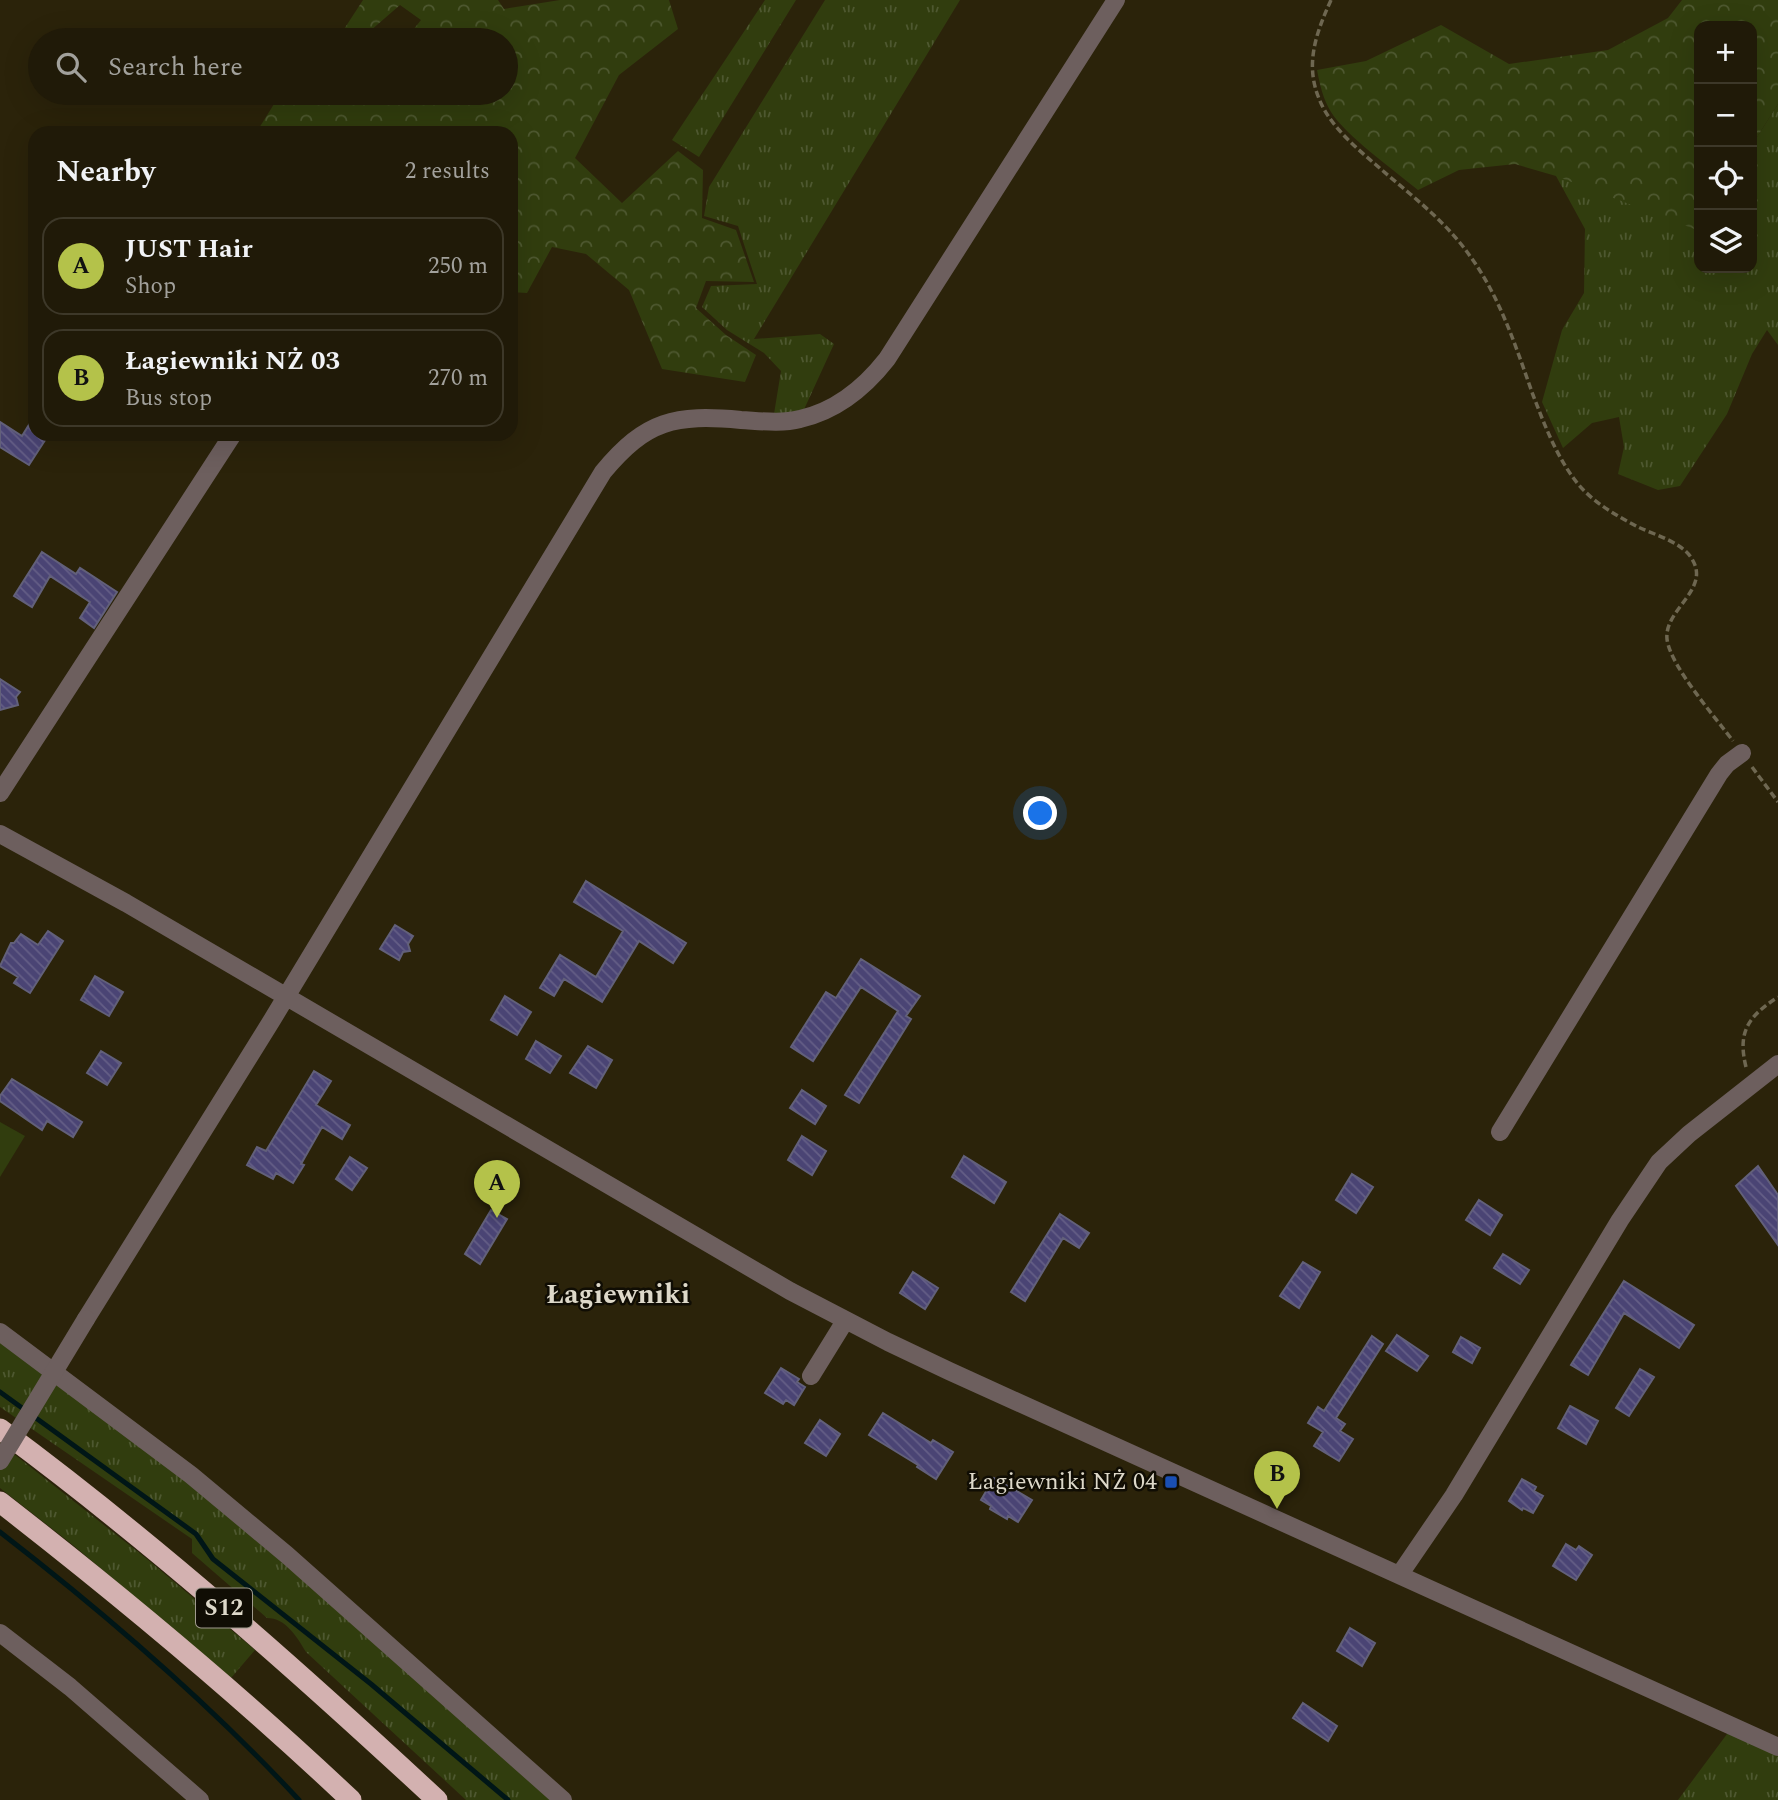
<!DOCTYPE html>
<html lang="en">
<head>
<meta charset="utf-8">
<style>
	:root { --surface:#201a08; --page:#282312; --text:#f1f3f6; --muted:#a2a19c; --line:#3d3829; --accent:#b4c24a }
	body { margin:0; font-family:Spectral,serif; background:var(--page); color:var(--text) }
	.controls { position:absolute; right:21px; top:21px; display:grid; overflow:hidden; border-radius:14px; box-shadow:0 7px 28px #0002 }
	.controls button { width:63px; height:63px; display:grid; place-items:center; padding:0; border:0; border-bottom:2px solid var(--line); background:var(--surface); color:var(--text); font:35px sans-serif }
	.you { position:absolute; left:1041px; top:814px; width:24px; height:24px; margin:-18px; border:5px solid #fff; border-radius:50%; background:#1a73e8; box-shadow:0 0 0 10px #1a73e833 }
	.badge { display:grid; place-items:center; width:46px; height:46px; border-radius:50%; background:var(--accent); color:#111; font-size:23px; font-weight:700 }
	.pin { position:absolute; translate:-50% -58px; filter:drop-shadow(0 2px 4px #0008) }
	.pin::after { content:''; position:absolute; top:37px; width:24px; height:21px; background:inherit; clip-path:polygon(0 0,100% 0,50% 100%) }
	.list { margin:0; padding:0; list-style:none }
	h2 { display:flex; justify-content:space-between; align-items:center; height:91px; margin:0; padding:0 28px; font-size:30px }
	h2 small { font-size:23px; font-weight:400; color:var(--muted) }
	.list li { display:grid; grid-template-columns:46px 1fr auto; gap:21px; align-items:center; box-sizing:border-box; height:98px; margin:0 14px 14px; padding:0 14px; border:2px solid var(--line); border-radius:21px }
	.list b { display:block; font-size:26px; white-space:nowrap }
	.list p { margin:0; font-size:23px; white-space:nowrap; color:var(--muted) }
	.list em { font-size:23px; font-style:normal; color:var(--muted) }
	.icon { flex:none; width:38px; height:38px; fill:none; stroke:currentColor; stroke-width:2; stroke-linecap:round; stroke-linejoin:round }
	.map { position:relative; flex:none; width:1778px; height:1800px; overflow:hidden }
	.search { position:absolute; background:var(--surface); box-shadow:0 7px 28px #0002; left:28px; top:28px; width:490px; height:77px; display:flex; align-items:center; gap:18px; box-sizing:border-box; padding:0 24px; border-radius:38px; color:var(--muted); font-size:26px }
	.panel { position:absolute; background:var(--surface); box-shadow:0 7px 28px #0002; left:28px; top:126px; width:490px; height:315px; border-radius:21px }
	.map>svg:first-child { display:block }
	.grass { fill:url(#grass-tufts) }
	.forest { fill:url(#forest-crowns) }
	.garden { fill:#313d0e }
	.lines { fill:none; stroke-linecap:round; stroke-linejoin:round }
	.stream { stroke:#001617; stroke-width:5 }
	.building { fill:url(#building-back-hatch); stroke:#62607a; stroke-width:2 }
	.path { stroke:#6e6751; stroke-width:3.5; stroke-dasharray:7 3.5; stroke-linecap:butt }
	.minor { stroke:#6d5f5e; stroke-width:18 }
	.highway { stroke:#d3b1b0; stroke-width:21 }
	.minor-bridge { stroke:#6d5f5e; stroke-width:18 }
	.transit-dot { fill:#1a4fb4; stroke:#100d04; stroke-width:2.5 }
	.labels { text-anchor:middle; dominant-baseline:central; stroke-width:5; stroke-linejoin:round; paint-order:stroke }
	.shield { fill:#100d04; stroke:#a09b8e; stroke-width:2 }
	.shield-label { font-size:23px; font-weight:bold; fill:#ddd8c9 }
	.poi-label { font-size:24px; fill:#ddd8c9; stroke:#100d04; text-anchor:end }
	.quarter-label { font-size:28px; font-weight:bold; fill:#ddd8c9; stroke:#100d04 }
</style>
</head>
<body>
<div class="map">
<svg width="1778" height="1800" viewBox="0 0 1778 1800">
	<defs>
		<pattern id="grass-tufts" width="24" height="20" patternUnits="userSpaceOnUse" patternTransform="scale(1.75)"><rect width="24" height="20" fill="#313d0e"/><path d="M3 7l-1-3M5 7V3M7 7l1-3M15 17l-1-3M17 17v-4M19 17l1-3" fill="none" stroke="#4e5830"/></pattern>
		<pattern id="forest-crowns" width="20" height="18" patternUnits="userSpaceOnUse" patternTransform="scale(1.75)"><rect width="20" height="18" fill="#313d0e"/><path d="M2 6a3 3 0 1 1 6 0M12 15a3 3 0 1 1 6 0" fill="none" stroke="#4e5830"/></pattern>
		<pattern id="building-back-hatch" width="6" height="6" patternUnits="userSpaceOnUse" patternTransform="scale(1.75)"><rect width="6" height="6" fill="#4a4474"/><path d="M-1 5l2 2M0 0l6 6M5-1l2 2" fill="none" stroke="#645e86"/></pattern>
	</defs>
	<rect width="100%" height="100%" fill="#2b230a"/>
	<path class="grass" d="M765,0H796L699,157L672,140Z
		M825,0H960L754,339L820,334L834,344L801,416L774,414L781,371L764,353L727,330L702,307L711,286L757,284L738,226L704,216L709,187Z
		M1587,53L1697,230L1699,227V268H1752V145L1778,104V345L1767,330L1752,354L1727,414L1680,486L1658,490L1618,474L1624,447L1619,417L1592,423L1563,448L1542,402L1562,330L1584,293L1585,229L1556,176Z
		M0,1342L181,1475L287,1565L553,1800H466L306,1652C297,1637 286,1618 267,1618L192,1553V1539L0,1407Z
		M0,1443L147,1559L255,1650L231,1678L73,1545L0,1488Z
		M1730,1730L1778,1753V1800H1678Z"/>
	<path class="forest" d="M363,0H498L504,9L560,0H669L678,29L619,75L575,158L622,203L678,151L703,170L702,218L736,230L754,282L706,281L696,308L726,335L756,355L745,382L662,369L629,290L586,254L552,247L527,293L511,292V133H256L279,96L287,93H359L364,96L367,93H506V40H405L421,20L400,5L362,38L337,40Z
		M1682,0H1778V104L1752,145V26H1699V227L1697,230L1556,176L1515,164L1459,170L1418,190C1395,171 1345,135 1331,112C1323,99 1320,85 1317,70L1366,61L1441,25L1509,64L1608,50L1668,18Z"/>
	<path class="garden" d="M0,1122L25,1136L0,1177Z"/>
	<g class="lines">
		<path class="stream" d="M0,1392L196,1534L213,1559L371,1684L508,1800
			M0,1532C106,1614 208,1702 299,1800"/>
	</g>
	<path class="building" d="M35,415V434H49L29,465L0,447V422L22,436Z
		M42,552L76,574L80,568L117,592L94,628L80,618L90,602L50,576L32,607L14,596Z
		M0,679L20,692L16,697L18,705L0,710Z
		M586,881L686,943L673,963L639,941L602,1002L564,979L554,996L540,988L560,955L596,977L623,931L574,902Z
		M395,925L413,936L408,944L410,951L403,952L399,960L380,949Z
		M48,931L63,941L30,993L14,983L18,977L0,966L11,943H14L21,934L38,945Z
		M861,959L920,996L906,1016L911,1019L859,1103L845,1095L898,1011L861,987L813,1061L791,1047L826,992L836,998Z
		M95,976L123,992L109,1016L81,1000Z
		M505,996L531,1012L517,1035L491,1020Z
		M536,1041L561,1056L550,1073L526,1059Z
		M588,1046L612,1060L596,1088L570,1073Z
		M101,1051L121,1063L107,1085L87,1073Z
		M314,1071L331,1081L316,1105L350,1125L342,1139L322,1127L301,1164L304,1165L293,1183L276,1173L273,1179L247,1165L257,1147L266,1151Z
		M12,1079L82,1122L73,1137L47,1121L42,1130L0,1101V1096Z
		M802,1090L826,1106L815,1124L790,1108Z
		M802,1136L826,1151L812,1175L788,1160Z
		M964,1156L1006,1182L994,1203L952,1177Z
		M350,1157L367,1168L352,1190L336,1179Z
		M1758,1166L1778,1195V1245L1736,1186Z
		M1352,1174L1373,1187L1356,1213L1336,1200Z
		M1479,1200L1502,1215L1490,1235L1466,1220Z
		M491,1210L507,1219L480,1264L465,1254Z
		M1060,1214L1089,1233L1079,1248L1063,1238L1025,1301L1011,1292Z
		M1503,1254L1529,1270L1520,1284L1494,1268Z
		M1303,1262L1320,1272L1299,1308L1280,1296Z
		M913,1272L938,1288L925,1309L900,1293Z
		M1624,1281L1694,1325L1679,1348L1624,1313L1588,1375L1571,1365Z
		M1397,1335L1428,1356L1417,1371L1386,1351Z
		M1372,1336L1383,1344L1336,1418L1345,1424L1340,1431L1353,1439L1339,1461L1314,1446L1323,1432L1308,1423L1318,1407L1324,1411Z
		M1461,1337L1480,1348L1472,1363L1453,1352Z
		M781,1368L799,1379L797,1382L805,1387L794,1405L786,1400L783,1404L765,1393Z
		M1640,1369L1654,1377L1629,1416L1616,1408Z
		M1570,1406L1598,1421L1586,1444L1558,1428Z
		M883,1413L931,1443L933,1440L953,1452L936,1479L917,1467L918,1465L869,1435Z
		M820,1420L840,1434L826,1456L805,1443Z
		M994,1478L1032,1500L1018,1522L1008,1516L1007,1519L990,1509L991,1506L981,1500Z
		M1522,1479L1536,1487L1534,1491L1543,1496L1533,1513L1523,1508L1522,1510L1509,1501Z
		M1566,1544L1576,1550L1579,1546L1592,1555L1576,1580L1553,1566Z
		M1350,1628L1375,1643L1362,1666L1337,1651Z
		M1303,1703L1337,1726L1328,1741L1293,1718Z"/>
	<g class="lines">
		<path class="path" d="M1331,0C1317,31 1305,62 1318,96C1328,124 1353,145 1375,164C1408,193 1445,220 1470,256C1500,297 1516,347 1533,395C1545,426 1557,458 1578,484C1594,503 1617,516 1638,527C1655,535 1682,542 1692,559C1711,590 1664,609 1667,639C1670,666 1716,718 1733,741
			M1752,767L1778,802
			M1746,1067C1737,1031 1749,1016 1778,997"/>
		<path class="minor" d="M0,793L233,434
			M0,834L126,903L790,1291L888,1342L949,1371L1778,1747
			M1500,1132L1719,774L1727,764L1742,753
			M86,1319L272,1020L603,472C646,420 675,414 741,420C760,421 781,424 800,419C836,411 865,387 887,359L1116,0
			M0,1332L191,1475L287,1555L563,1800
			M811,1376L845,1321
			M1400,1574L1454,1495L1620,1220L1659,1162L1689,1134L1778,1064
			M0,1633L70,1687L200,1800"/>
		<path class="highway" d="M0,1429C154,1543 297,1670 437,1800
			M0,1502C121,1596 240,1695 351,1800"/>
		<path class="minor-bridge" d="M0,1461L86,1319"/>
	</g>
	<rect class="transit-dot" x="1164" y="1475" width="14" height="14" rx="3.5"/>
	<g class="labels">
		<rect class="shield" x="196" y="1588.5" width="56" height="39" rx="5"/>
		<g class="shield-label">
			<text x="224" y="1608">S12</text>
		</g>
		<g class="poi-label">
			<text x="1157" y="1482">Łagiewniki NŻ 04</text>
		</g>
		<g class="quarter-label">
			<text x="618" y="1294">Łagiewniki</text>
		</g>
	</g>
</svg>
<div class="controls">
<button>+</button>
<button>−</button>
<button><svg class="icon" aria-label="locate" viewBox="0 0 24 24"><circle cx="12" cy="12" r="6"/><path d="M12 2v4M12 18v4M2 12h4M18 12h4"/></svg></button>
<button><svg class="icon" aria-label="layers" viewBox="0 0 24 24"><path d="M12 4l9 5-9 5-9-5zM3 14l9 5 9-5"/></svg></button>
</div>
<div class="you"></div>
<div class="pin badge" style="left:497px;top:1218px">A</div>
<div class="pin badge" style="left:1277px;top:1509px">B</div>
<div class="search"><svg class="icon" aria-label="search" viewBox="0 0 24 24"><circle cx="10" cy="10" r="6"/><path d="M15 15l6 6"/></svg>Search here</div>
<section class="panel">
<h2>Nearby<small>2 results</small></h2>
<ul class="list">
<li><span class="badge">A</span><div><b>JUST Hair</b><p>Shop</p></div><em>250 m</em></li>
<li><span class="badge">B</span><div><b>Łagiewniki NŻ 03</b><p>Bus stop</p></div><em>270 m</em></li>
</ul>
</section>
</div>
</body>
</html>
